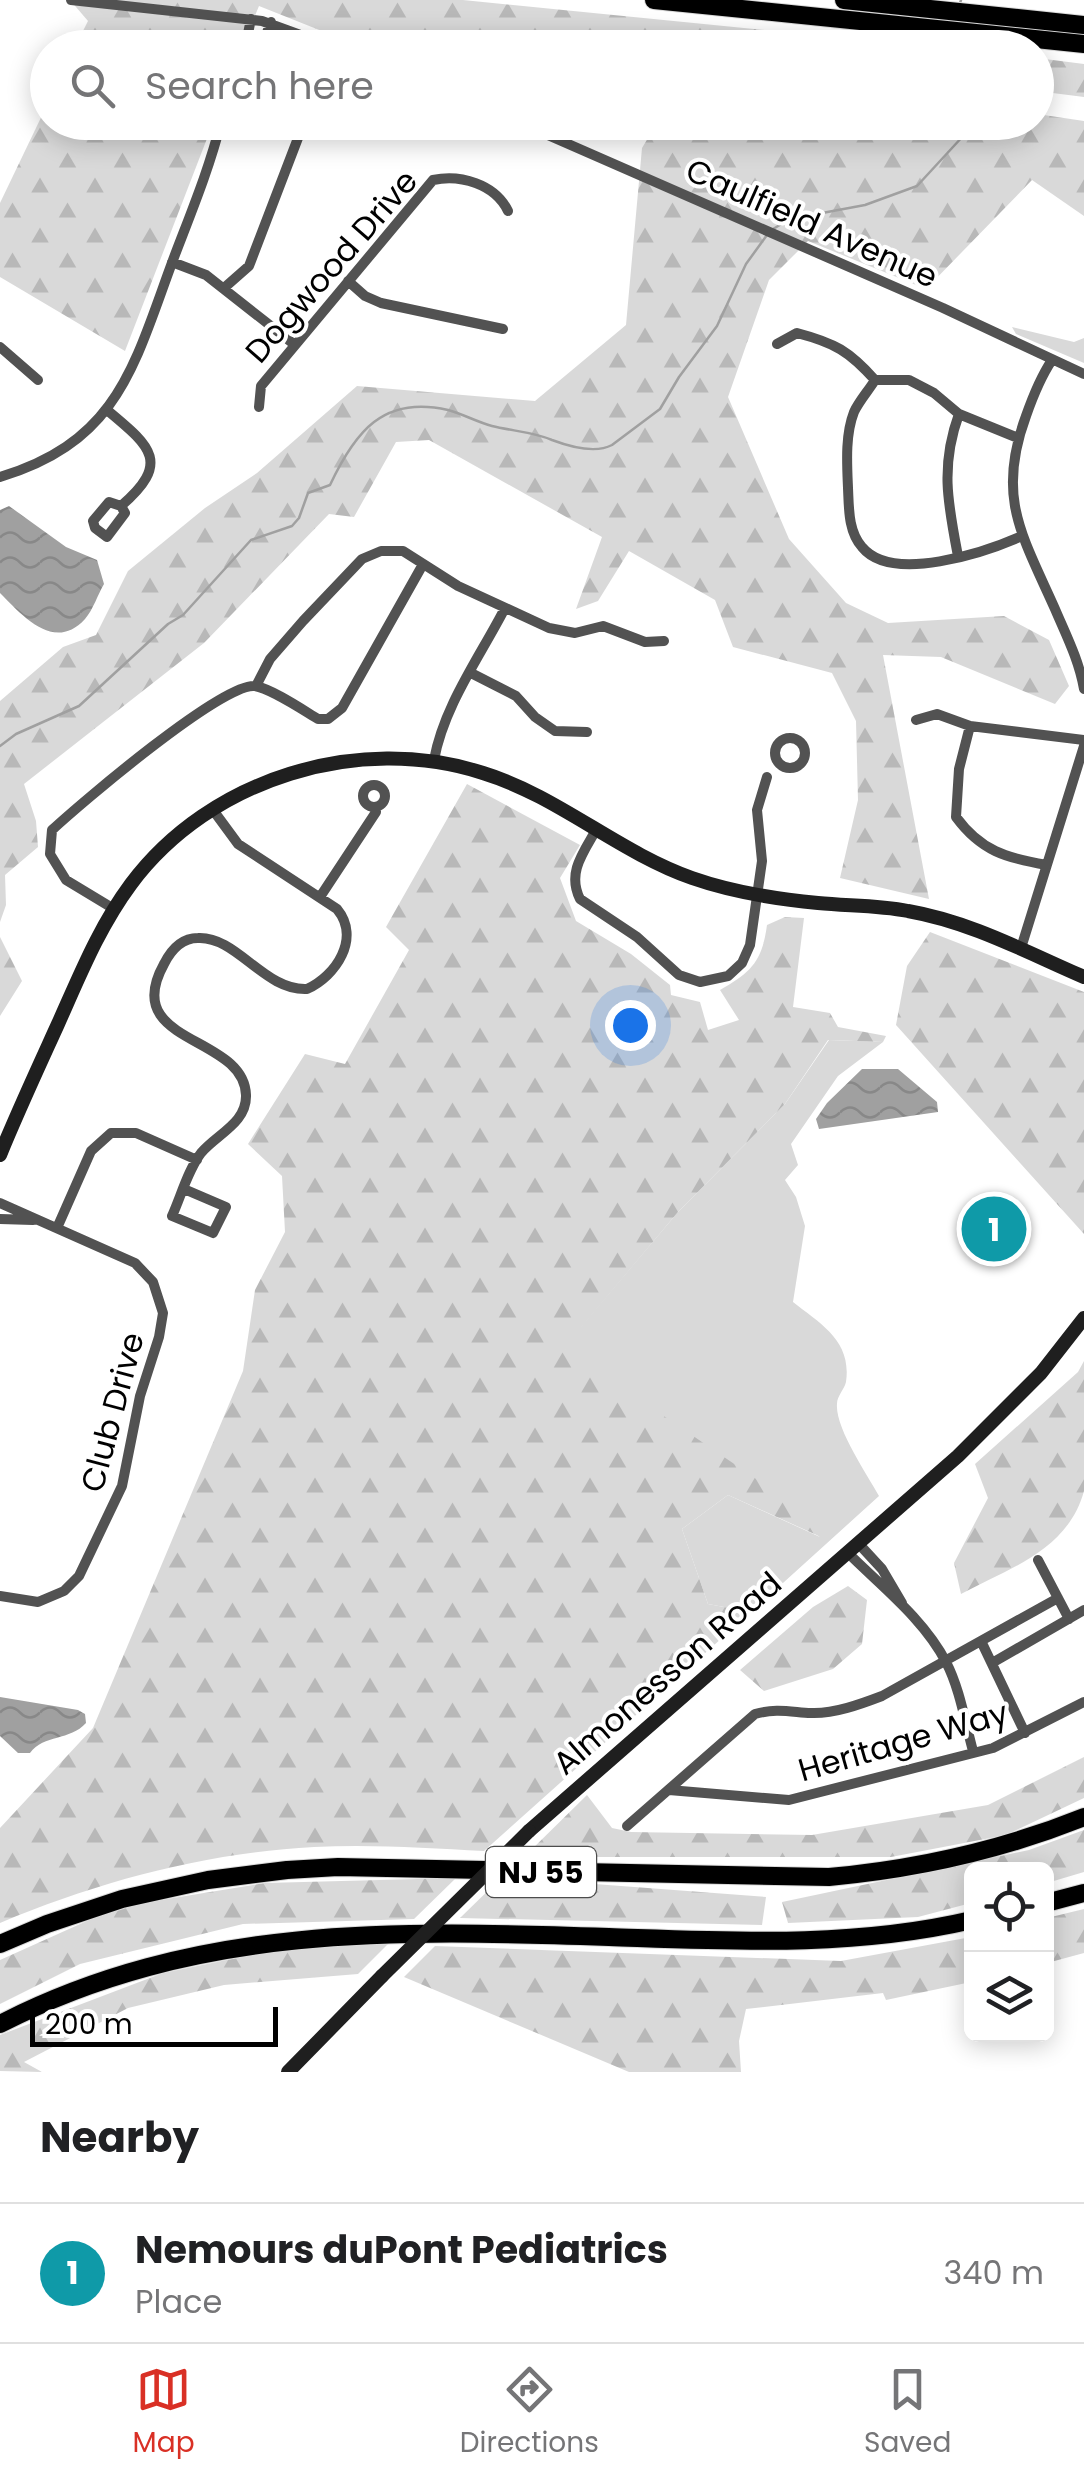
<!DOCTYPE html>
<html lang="en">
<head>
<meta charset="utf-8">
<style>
	:root { --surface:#fff; --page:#f6f6f6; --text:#202124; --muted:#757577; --line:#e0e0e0; --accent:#d93025 }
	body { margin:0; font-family:Poppins,sans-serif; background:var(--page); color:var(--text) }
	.controls { position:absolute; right:30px; bottom:30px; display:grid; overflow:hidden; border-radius:15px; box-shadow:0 5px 25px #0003 }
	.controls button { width:90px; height:90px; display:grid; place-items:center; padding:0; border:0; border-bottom:2px solid var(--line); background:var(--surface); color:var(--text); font:50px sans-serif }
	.scale { position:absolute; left:30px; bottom:25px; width:248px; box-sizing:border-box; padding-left:10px; border:5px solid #000; border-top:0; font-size:28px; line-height:35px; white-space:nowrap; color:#000; -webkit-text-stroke:8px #fff; paint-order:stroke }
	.you { position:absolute; left:630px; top:1025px; width:35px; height:35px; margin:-25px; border:8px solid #fff; border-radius:50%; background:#1a73e8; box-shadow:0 0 0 15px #1a73e833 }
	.badge { display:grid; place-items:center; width:65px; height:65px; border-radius:50%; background:var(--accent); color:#fff; font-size:32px; font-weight:700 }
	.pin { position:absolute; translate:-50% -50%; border:5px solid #fff; box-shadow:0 2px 10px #0006 }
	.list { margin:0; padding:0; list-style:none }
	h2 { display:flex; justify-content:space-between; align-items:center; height:130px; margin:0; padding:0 40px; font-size:42px }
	h2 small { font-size:32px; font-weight:400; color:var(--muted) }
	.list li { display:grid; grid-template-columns:65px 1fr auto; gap:30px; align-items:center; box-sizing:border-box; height:140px; padding:0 40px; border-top:2px solid var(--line) }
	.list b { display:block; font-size:38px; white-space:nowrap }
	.list p { margin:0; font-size:32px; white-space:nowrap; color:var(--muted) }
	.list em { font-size:32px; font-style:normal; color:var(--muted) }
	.icon { flex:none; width:55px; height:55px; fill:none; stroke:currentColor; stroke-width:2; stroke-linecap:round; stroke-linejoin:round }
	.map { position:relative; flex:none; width:1084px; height:2072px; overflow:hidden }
	.search { position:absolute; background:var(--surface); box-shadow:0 5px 25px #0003; left:30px; right:30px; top:30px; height:110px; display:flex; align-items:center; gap:25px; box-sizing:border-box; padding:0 35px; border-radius:55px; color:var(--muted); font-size:38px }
	.sheet { height:270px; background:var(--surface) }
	nav { display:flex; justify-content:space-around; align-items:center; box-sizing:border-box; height:140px; border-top:2px solid var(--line); background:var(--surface); font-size:28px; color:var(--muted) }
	nav a { display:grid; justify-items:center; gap:5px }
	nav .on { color:var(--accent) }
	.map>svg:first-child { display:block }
	.grass { fill:#d9d9d9 }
	.forest { fill:url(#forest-firs) }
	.water { fill:url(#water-waves) }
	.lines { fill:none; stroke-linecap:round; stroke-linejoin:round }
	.stream { stroke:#a0a0a0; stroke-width:2.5 }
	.highway-casing { stroke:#dbdbdb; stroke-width:20 }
	.street { stroke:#525252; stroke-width:10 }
	.secondary { stroke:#1f1f1f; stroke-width:14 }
	.highway { stroke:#000; stroke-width:18 }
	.secondary-bridge { stroke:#1f1f1f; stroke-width:14 }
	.labels { text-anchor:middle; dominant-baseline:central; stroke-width:8; stroke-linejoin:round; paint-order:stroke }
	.shield { fill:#fff; stroke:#4c4c4c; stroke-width:2.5 }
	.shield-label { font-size:30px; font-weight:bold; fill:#000 }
	.street-label { font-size:32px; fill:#000; stroke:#fff }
</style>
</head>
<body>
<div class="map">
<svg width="1084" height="2072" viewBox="0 0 1084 2072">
	<defs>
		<pattern id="forest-firs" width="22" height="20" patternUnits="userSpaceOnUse" patternTransform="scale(2.5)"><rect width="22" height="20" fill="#d9d9d9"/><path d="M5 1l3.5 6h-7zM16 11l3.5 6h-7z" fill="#b8b8b8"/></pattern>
		<pattern id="water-waves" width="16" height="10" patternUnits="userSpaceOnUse" patternTransform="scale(2.5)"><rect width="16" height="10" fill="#a0a0a0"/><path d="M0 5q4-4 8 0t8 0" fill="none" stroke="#888"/></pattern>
	</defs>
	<rect width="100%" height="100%" fill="#fff"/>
	<path class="grass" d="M1012,327L1074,342L1084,338V363L1016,334Z
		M829,1040L883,1042L838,1076L791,1144L798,1165L785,1180L796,1197L805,1226L793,1302C821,1324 852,1341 846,1382C844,1390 837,1396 837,1404C835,1428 867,1474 879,1496L751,1612L708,1604L682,1529L728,1495L820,1537L563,1348L678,1212L785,1104Z"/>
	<path class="forest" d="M70,0H463L936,47L611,48L513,42L510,48L362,47L259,6L242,47H75L88,21Z
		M1037,58L1084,64V97L1037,91Z
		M47,105L48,122L213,123L125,351L0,277V203Z
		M1037,114L1084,121V216L1032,180L926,289L808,241L769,280L728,397L789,539L846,603L888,623L1004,616L1049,640L1069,686L1055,704L941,657L883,655L929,899L840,878L858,800L856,721L832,673L733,647L715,600L629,551L598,601L576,609L602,537L429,440L396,442L354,517L329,514L204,643L24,784L36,821L38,847L5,875L6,905L0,922V701L63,647L96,635L128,571L205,508L257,473L357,386L535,401L626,325L642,148L657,123L1036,122Z
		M467,784L580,845L560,878L576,921L631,954L670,985L671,995L700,1002L708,1030L739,1020L720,990C751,972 762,962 767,925L785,917L804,918L793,1007L830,1013L838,1027L886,1036L883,1042L828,1040L785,1104L678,1212L564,1348L824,1525L821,1537L728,1495L682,1529L708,1604L751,1612L484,1851C428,1848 370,1844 314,1847C205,1853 100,1881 0,1923V1828L93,1728L243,1371L255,1290L285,1232L282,1176L248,1144L305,1054L345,1064L409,950L386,927Z
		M930,932L1084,992V1234L896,1025L907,966Z
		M0,937L22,981L0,1016Z
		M1084,1361V1491C1068,1550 1010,1568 961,1594L954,1563L988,1498L975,1464L1078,1372Z
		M848,1586L867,1600L862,1644L833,1669L764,1691L740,1670L813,1607Z
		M1084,1757V1798L1006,1835L891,1857H524L587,1795L612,1828L631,1832L812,1835L988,1805Z
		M1084,1830V1872L1047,1883L1046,1870H972L971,1903L918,1917L788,1923L782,1902L1029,1850Z
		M502,1877L766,1897L762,1925L460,1918Z
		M456,1878L414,1919L243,1924L80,1964L0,2004V1960L118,1907L265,1883Z
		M1084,1909V1953L1047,1963V1918Z
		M971,1937V1982L886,2000L883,1993L746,2009L739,2041L741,2072H629L404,1977L435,1946L841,1961Z
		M392,1940L358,1974L224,1985L128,2008L24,2062L42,2072L0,2071V2035L163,1973L280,1949Z"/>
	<path class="water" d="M9,506L66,547L97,560L104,584C98,594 93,610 85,619C54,653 22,615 0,593V510Z
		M862,1069H898L937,1102L938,1112L819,1129L816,1119L827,1103Z
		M0,1697L78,1710L85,1714L86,1723C70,1741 44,1734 30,1753H18L0,1736Z"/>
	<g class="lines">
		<path class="stream" d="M960,3L961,0
			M947,48L948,42
			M773,229L790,219L865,205L917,186L976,122
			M0,746L16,734L79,706L168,624L183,615L251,540L292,526L299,518L308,493L330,485C355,432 383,395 448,410C463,414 477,422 492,426C512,431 534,432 552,440C568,446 595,454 612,445L660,409L679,377L717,326L746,264L767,235"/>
		<g class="highway-casing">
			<path id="highway" d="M654,0L1084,44
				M844,0L1084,25
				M1046,1903L1084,1893
				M0,1944L47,1924L122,1899L208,1880L287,1870L338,1867L829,1877C917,1869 1002,1850 1084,1817
				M0,2024C195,1924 396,1930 609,1937C730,1941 852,1948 972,1920"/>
		</g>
		<path class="street" d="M71,0L262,21L336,48
			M245,48L251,19
			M261,48L271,22
			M518,122L943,308L1084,374
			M565,142L573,122
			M172,262L206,275L295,345
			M348,281L365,296L381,303L503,329
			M224,288L249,266L303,125
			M777,344L797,333C835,343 849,351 875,380
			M0,347L38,380
			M1052,360C1040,378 1033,396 1026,416C996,497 1022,535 1055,609C1066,635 1079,660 1084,689
			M259,407L261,386L433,180C460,174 495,184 508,211
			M107,410C150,446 172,462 121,506L125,513L107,537L95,528L93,521L109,502L121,506
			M1018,438L959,414L934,393L909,380H875C869,390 859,401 854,412C845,435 847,464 848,488C849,508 848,531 862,547C892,584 986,552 1022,536
			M0,477C119,441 134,365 173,260C190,215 209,170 221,122
			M958,556C948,504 940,466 959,414
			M471,673L516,696L535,717L555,731L587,732
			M256,686L270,659L303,621L362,559L381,551H403L458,586L549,628L575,633L603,626L645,642L664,641
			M916,720L937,714L970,726L1084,740
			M970,726L959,769L956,817C981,851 1006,858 1047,865
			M775 753a15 15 0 1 1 30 0a15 15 0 1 1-30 0Z
			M434,760C444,706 479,658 504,610
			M363 796a11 11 0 1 1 22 0a11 11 0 1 1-22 0Z
			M596,830C583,853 567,873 580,899L637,937L679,975L700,982L728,976L742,963L750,945L762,861L757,810L767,777
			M320,897L376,812V807
			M114,909L66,880L50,854L52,830C80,804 223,682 255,686C272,689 303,710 318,719H328L342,708L422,566
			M1021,948L1084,746
			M184,1189L226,1207L213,1233L172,1216C181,1196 188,1170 201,1153C217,1134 247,1123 246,1095C244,1034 119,1045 164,964C171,950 181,938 198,938C237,936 264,991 307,989C336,976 361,938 337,909L238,844L213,810
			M0,1203L135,1263L153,1282L163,1313L159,1337L140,1396L122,1486L79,1576L64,1591L38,1602L0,1596
			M0,1219L33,1220
			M57,1228L91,1151L111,1133H136L197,1160
			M858,1543L882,1569L902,1603
			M847,1552C881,1586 924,1619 946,1662C960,1689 965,1722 973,1751
			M1038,1560L1069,1619
			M981,1641L1025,1733
			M992,1663L1084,1610
			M669,1790L789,1800L993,1748L1084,1702
			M627,1826L755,1714C776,1708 791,1712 811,1713C834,1714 861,1704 882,1696L1058,1598"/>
		<path class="secondary" d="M0,1155C18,1111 38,1068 58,1024C80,975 99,927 131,884C210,778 359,733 483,773C558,796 618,852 692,878C732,892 775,899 818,903C848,906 878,905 908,911C971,922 1026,952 1084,977
			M529,1831L958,1456L1041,1373L1084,1318
			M288,2072L382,1976"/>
		<use href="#highway" class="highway"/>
		<path class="secondary-bridge" d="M382,1976L529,1831"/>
	</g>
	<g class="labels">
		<rect class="shield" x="486" y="1847" width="110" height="50" rx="8"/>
		<g class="shield-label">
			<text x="541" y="1872">NJ 55</text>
		</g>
		<g class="street-label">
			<text transform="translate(812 223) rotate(24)">Caulfield Avenue</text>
			<text transform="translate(331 266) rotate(-49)">Dogwood Drive</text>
			<text transform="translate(112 1412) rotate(-75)">Club Drive</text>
			<text transform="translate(667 1673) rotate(-41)">Almonesson Road</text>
			<text transform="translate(903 1741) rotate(-16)">Heritage Way</text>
		</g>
	</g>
</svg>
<div class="controls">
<button><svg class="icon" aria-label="locate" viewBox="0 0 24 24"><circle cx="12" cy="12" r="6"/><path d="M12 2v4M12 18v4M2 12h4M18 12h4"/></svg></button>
<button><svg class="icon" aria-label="layers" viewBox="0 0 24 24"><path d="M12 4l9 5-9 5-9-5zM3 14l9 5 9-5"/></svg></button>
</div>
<div class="scale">200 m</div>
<div class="you"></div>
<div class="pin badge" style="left:994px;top:1229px;background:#0f9aa8">1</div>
<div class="search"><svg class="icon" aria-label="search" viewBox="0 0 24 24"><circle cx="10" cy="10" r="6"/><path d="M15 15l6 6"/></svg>Search here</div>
</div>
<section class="sheet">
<h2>Nearby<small></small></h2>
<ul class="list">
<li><span class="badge" style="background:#0f9aa8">1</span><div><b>Nemours duPont Pediatrics</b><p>Place</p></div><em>340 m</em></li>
</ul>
</section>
<nav>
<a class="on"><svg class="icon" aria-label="map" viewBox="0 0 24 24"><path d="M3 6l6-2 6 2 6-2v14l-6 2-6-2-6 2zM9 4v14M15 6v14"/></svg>Map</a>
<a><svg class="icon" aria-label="directions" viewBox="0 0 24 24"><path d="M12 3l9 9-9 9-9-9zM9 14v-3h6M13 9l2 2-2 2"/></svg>Directions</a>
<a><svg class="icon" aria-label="saved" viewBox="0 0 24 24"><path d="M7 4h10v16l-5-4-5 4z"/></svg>Saved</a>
</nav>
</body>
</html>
